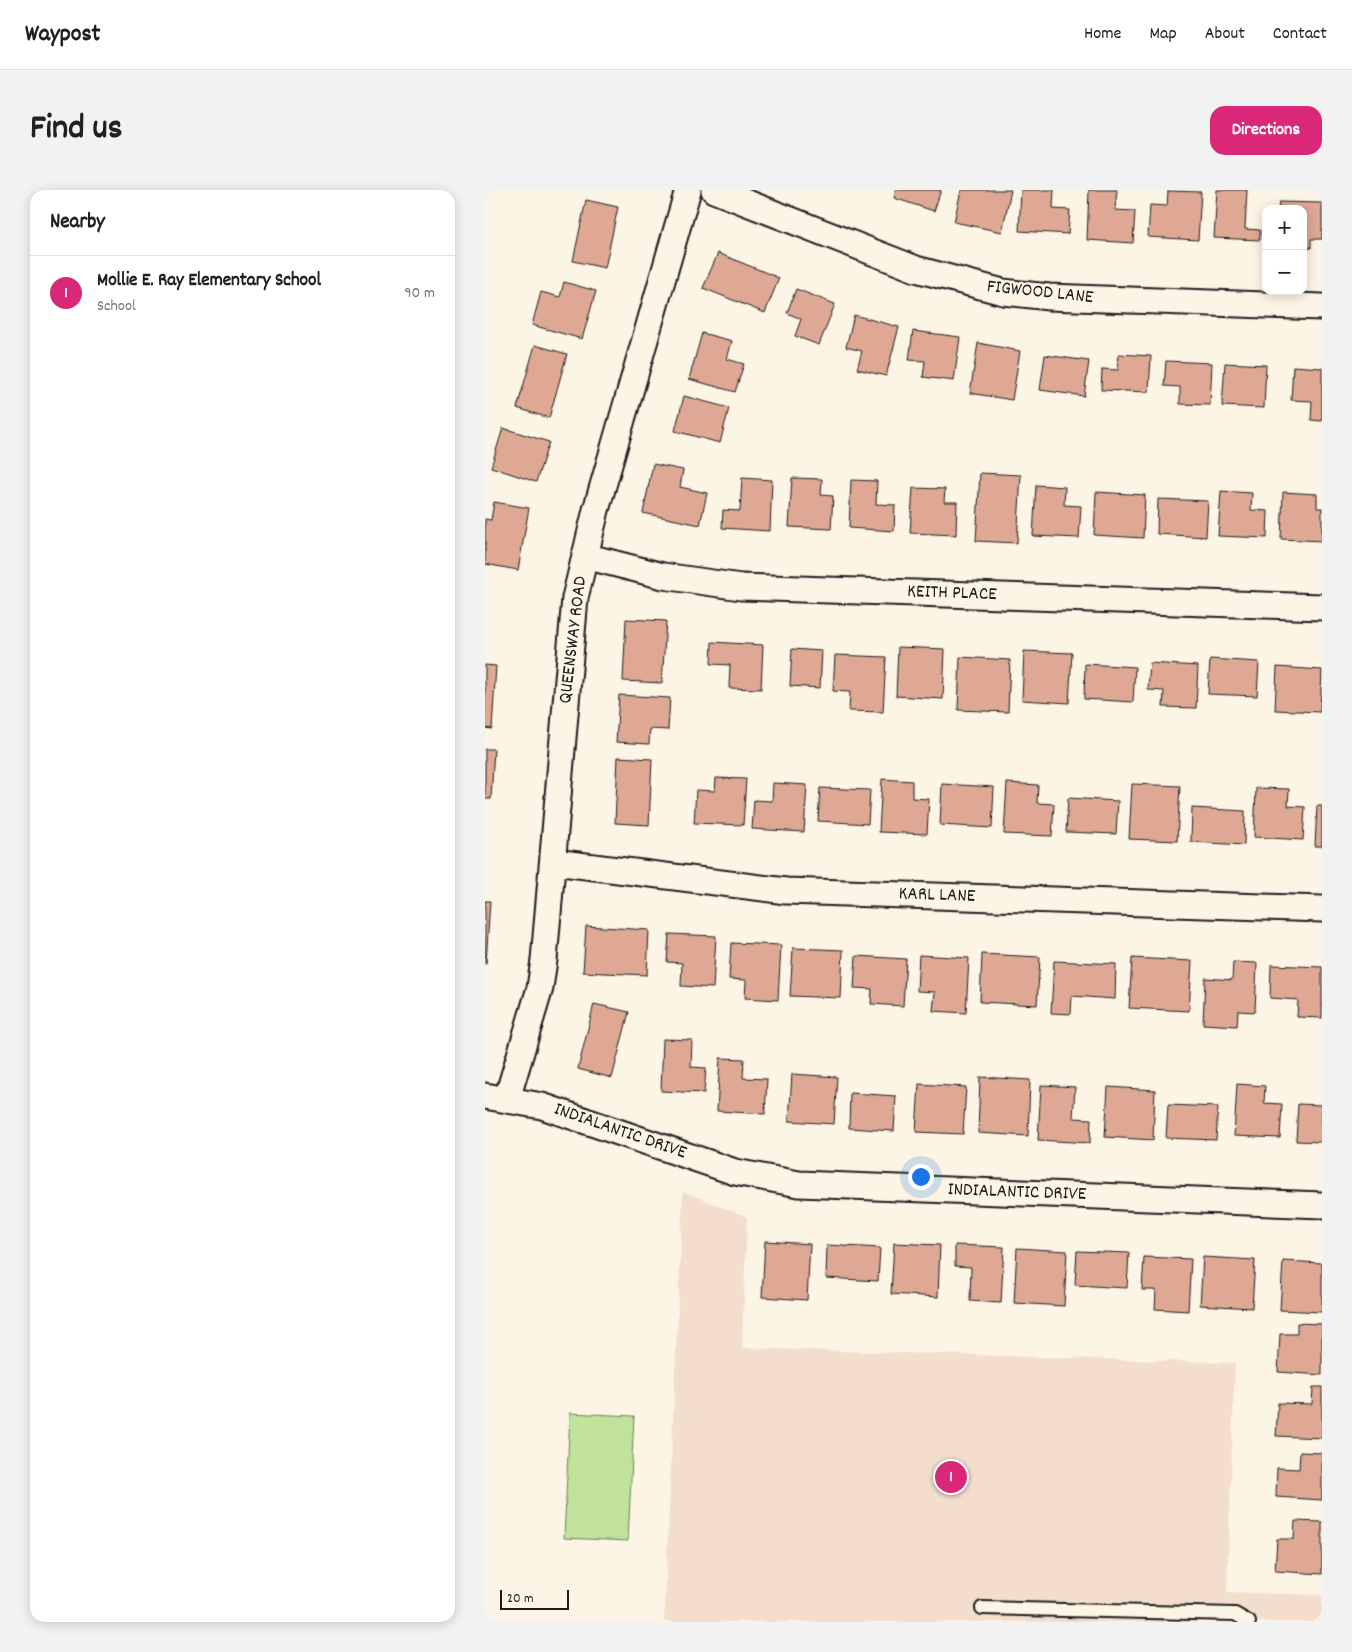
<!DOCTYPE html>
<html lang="en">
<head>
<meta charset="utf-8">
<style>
	:root { --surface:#fff; --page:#f2f2f2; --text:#202124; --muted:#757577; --line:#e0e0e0; --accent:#db2777 }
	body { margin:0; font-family:Dekko,sans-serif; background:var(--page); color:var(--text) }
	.controls { position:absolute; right:15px; top:15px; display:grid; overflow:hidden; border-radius:10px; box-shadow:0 2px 12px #0003 }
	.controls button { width:45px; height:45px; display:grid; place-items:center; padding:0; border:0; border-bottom:1px solid var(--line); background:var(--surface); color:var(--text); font:25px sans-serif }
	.scale { position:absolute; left:15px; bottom:12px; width:69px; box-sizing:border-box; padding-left:5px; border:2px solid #1c1c1c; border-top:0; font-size:14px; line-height:18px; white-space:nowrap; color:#1c1c1c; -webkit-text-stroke:4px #fcf5e5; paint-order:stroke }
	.you { position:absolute; left:435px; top:986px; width:18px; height:18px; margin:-12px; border:4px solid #fff; border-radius:50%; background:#1a73e8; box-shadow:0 0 0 8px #1a73e833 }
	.badge { display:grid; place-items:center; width:32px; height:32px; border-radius:50%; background:var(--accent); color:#fff; font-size:16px; font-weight:700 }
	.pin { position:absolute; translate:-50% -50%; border:2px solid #fff; box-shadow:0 1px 5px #0006 }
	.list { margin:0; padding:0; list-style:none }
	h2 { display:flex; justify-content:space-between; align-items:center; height:65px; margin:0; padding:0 20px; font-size:21px }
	h2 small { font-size:16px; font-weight:400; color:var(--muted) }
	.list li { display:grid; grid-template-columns:32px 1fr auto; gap:15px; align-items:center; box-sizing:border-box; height:75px; padding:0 20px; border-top:1px solid var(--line) }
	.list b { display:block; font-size:19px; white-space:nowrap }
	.list p { margin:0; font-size:16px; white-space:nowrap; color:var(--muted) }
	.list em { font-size:16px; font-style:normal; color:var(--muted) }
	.map { position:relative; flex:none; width:837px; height:1432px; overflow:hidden; border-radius:15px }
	header { display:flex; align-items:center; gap:30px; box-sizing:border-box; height:70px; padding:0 25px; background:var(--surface); border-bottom:1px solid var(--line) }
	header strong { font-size:24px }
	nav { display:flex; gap:28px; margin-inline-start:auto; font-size:18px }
	.intro { display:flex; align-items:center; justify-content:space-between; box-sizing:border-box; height:120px; padding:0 30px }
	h1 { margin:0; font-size:35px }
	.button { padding:12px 22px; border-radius:15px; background:var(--accent); color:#fff; font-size:18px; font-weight:700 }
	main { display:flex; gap:30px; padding:0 30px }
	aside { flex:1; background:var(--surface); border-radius:15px; box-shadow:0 2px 12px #0003 }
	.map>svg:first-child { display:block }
	.built { fill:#f3decd }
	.green { fill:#c1e29b; stroke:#6e7f5c }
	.building { fill:#dea894; stroke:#1c1c1c }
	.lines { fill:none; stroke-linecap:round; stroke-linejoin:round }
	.service-casing { stroke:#1c1c1c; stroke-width:16 }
	.minor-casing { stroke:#1c1c1c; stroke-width:29 }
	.service { stroke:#fcf5e5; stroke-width:12 }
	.minor { stroke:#fcf5e5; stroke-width:25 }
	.labels { text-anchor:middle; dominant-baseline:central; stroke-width:4; stroke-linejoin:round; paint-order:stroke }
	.street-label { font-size:19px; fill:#1c1c1c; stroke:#fcf5e5 }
</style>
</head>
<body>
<header>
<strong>Waypost</strong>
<nav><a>Home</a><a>Map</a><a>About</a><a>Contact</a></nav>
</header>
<div class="intro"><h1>Find us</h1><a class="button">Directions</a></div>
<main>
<aside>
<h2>Nearby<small></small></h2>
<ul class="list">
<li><span class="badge">1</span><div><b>Mollie E. Ray Elementary School</b><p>School</p></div><em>90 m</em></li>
</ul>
</aside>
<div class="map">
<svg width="837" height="1432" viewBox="0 0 837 1432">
	<rect width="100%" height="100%" fill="#fcf5e5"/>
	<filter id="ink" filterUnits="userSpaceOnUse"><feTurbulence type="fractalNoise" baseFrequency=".02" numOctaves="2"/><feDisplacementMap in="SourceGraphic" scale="10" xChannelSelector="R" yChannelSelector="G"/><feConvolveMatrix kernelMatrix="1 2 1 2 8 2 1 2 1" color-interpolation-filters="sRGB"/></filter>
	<g filter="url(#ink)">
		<path class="built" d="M198,1001L262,1027L257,1158L750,1173L742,1402L837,1405V1432H179Z"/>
		<path class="green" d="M85,1223L149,1226L143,1351L79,1348Z"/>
		<path class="building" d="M411,0H456L449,21L409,8Z
			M476,0H526L517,42L469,32Z
			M536,0H569L568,19L585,20L583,44L534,41Z
			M604,0H632L630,20L650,21L648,53L602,50Z
			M732,0H762L760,39L775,40V50L729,48Z
			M683,1L716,2L713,50L663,47L665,15L682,16Z
			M101,10L133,17L120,78L88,71Z
			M794,12L837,13V49H826V58H818V19H793Z
			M233,63L294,88L280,123L218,98Z
			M79,92L111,101L97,149L47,135L56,102L75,107Z
			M311,99L350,114L334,155L310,146L316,129L302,123Z
			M369,125L414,137L401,186L372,179L377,161L361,157Z
			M428,141L475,147L469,191L438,187L440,171L424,170Z
			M217,143L247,151L242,169L259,174L250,202L204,189Z
			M493,153L535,161L527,210L485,203Z
			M50,155L82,164L64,228L32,218Z
			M634,164L666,166L664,202L616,200L617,179L633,180Z
			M560,165L604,171L599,206L555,200Z
			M681,171L727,173L725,215L695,214V197L679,196Z
			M740,173L781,175L779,218L737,216Z
			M808,176L837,178V231L826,230L827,211L806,210Z
			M199,206L244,218L235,253L190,241Z
			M18,238L64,252L51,292L6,277Z
			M168,274L198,280L195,297L222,303L215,335L158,323Z
			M495,283L536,285L532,353L491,351Z
			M257,288L287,290L285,341L237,338L238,320L255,321Z
			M307,288L337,289L336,305L348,306L346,339L304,337Z
			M366,290L392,291L391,314L410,315L409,341L364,338Z
			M551,295L580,297L579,315L596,316L594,348L548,346Z
			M428,298L460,299L459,312H472L471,345L425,343Z
			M736,301L767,303L766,320L783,321L782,348L733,346Z
			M611,302L660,305L658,348L609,345Z
			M798,302L832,304V318H837V351L796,349Z
			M673,309L723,311L721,347L672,344Z
			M9,312L44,318L33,380L0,374V329L6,330Z
			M141,429L181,431L177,493L138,491Z
			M227,452L278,455L276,499L244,498L245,475L226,474Z
			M413,457L460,459L458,509L411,506Z
			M307,459L337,461L335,498L305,496Z
			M539,461L587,463L584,513L537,510Z
			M350,465L401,467L398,522L364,521L365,502L348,501Z
			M475,467L525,470L523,522L473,520Z
			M725,469L774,472L772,506L723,504Z
			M665,473L713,476L711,518L678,517L679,501L663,500Z
			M600,474L650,477L648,512L599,509Z
			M0,475L11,476L7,539L0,538Z
			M792,477L837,480L835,522L790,520Z
			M134,505L185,508L183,540L165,539L164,554L131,552Z
			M0,559H9L6,609H0Z
			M133,567L167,569L164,635L130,633Z
			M231,588L261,589L258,635L209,633L211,600L230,601Z
			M397,589L427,591V608L444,609L442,644L394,642Z
			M288,593L322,595L319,642L267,639L269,610L287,611Z
			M522,593L553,595L552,613L569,614L567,646L519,644Z
			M457,594L509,597L507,638L455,635Z
			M647,594L695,596L692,651L644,649Z
			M335,598L385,600L383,634L333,631Z
			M771,598L804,599L803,616L820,617L818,650L769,647Z
			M583,608L633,611L631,644L581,642Z
			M832,616H837V656H830Z
			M707,618L760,621L759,655L706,652Z
			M0,711H5L1,774H0Z
			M101,736L164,740L162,785L98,782Z
			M184,744L231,746L228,798L196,796L197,773L182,772Z
			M246,753L296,755L293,810L260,808L261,790L244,789Z
			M308,758L358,760L356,808L305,806Z
			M497,764L555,767L552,815L495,812Z
			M434,765L484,768L481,823L448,821L450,802L432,801Z
			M371,766L421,769L418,816L386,814L387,799L369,798Z
			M647,768L707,771L704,821L644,818Z
			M569,771L631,774L630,809L587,806L586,824L566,823Z
			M748,772L772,773L770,822L753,821L752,836L718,834L720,788L747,790Z
			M786,775L837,777V828L812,827L813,810L785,808Z
			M109,814L144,822L127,888L93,879Z
			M178,849L207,850L206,877L221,878L219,903L176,901Z
			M235,868L259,869L258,888L282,889L280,924L232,921Z
			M307,884L352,887L349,934L304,931Z
			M495,887L545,890L543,946L493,943Z
			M434,894L481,897L478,944L431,942Z
			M752,894L780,896L779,913L797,914L795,948L749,946Z
			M556,895L590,897L588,928L606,929L605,953L553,950Z
			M623,897L670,900L668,950L620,947Z
			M365,903L411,906L409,941L364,938Z
			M813,914L837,915V952L811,951Z
			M683,915L733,917L731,950L681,948Z
			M280,1051L325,1054L322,1110L277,1107Z
			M409,1053L455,1055L453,1107L406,1104Z
			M342,1055L395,1058L393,1091L341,1088Z
			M470,1055L519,1057L516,1113L485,1111L486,1077L470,1076Z
			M532,1058L582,1061L579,1116L529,1113Z
			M592,1061L644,1063L642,1098L590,1095Z
			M659,1067L706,1069L703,1121L670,1119L671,1100H657Z
			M718,1067L770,1070L767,1118L715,1115Z
			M798,1071L837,1073V1122L795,1120Z
			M812,1133L837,1134V1185L793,1182L795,1144H812Z
			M828,1197H837V1248L791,1246L793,1213L827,1214Z
			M815,1262L837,1263V1310L791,1307L792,1278L814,1279Z
			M810,1331L837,1332V1384L790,1381L792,1349H809Z"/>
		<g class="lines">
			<g class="service-casing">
				<path id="service" d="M497,1418L750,1424L764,1432"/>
			</g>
			<g class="minor-casing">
				<path id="minor" d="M229,0L431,79L518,102L564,107L837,117
					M100,366L178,386L256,397L837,417
					M69,672L301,701L837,719
					M0,906L57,916L250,982L314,994L837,1015
					M22,909L55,798L59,770L90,408L111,320L203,0"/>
			</g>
			<use href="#service" class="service"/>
			<use href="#minor" class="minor"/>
		</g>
	</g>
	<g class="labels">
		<g class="street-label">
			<text transform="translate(555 103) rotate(6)">FIGWOOD LANE</text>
			<text transform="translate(467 404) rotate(2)">KEITH PLACE</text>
			<text transform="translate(89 450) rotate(-83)">QUEENSWAY ROAD</text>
			<text transform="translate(452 706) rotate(2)">KARL LANE</text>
			<text transform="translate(135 942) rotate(19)">INDIALANTIC DRIVE</text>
			<text transform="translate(532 1003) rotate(2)">INDIALANTIC DRIVE</text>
		</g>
	</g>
</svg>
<div class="controls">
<button>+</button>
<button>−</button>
</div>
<div class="scale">20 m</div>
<div class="you"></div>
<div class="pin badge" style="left:466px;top:1287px">1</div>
</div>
</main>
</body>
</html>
